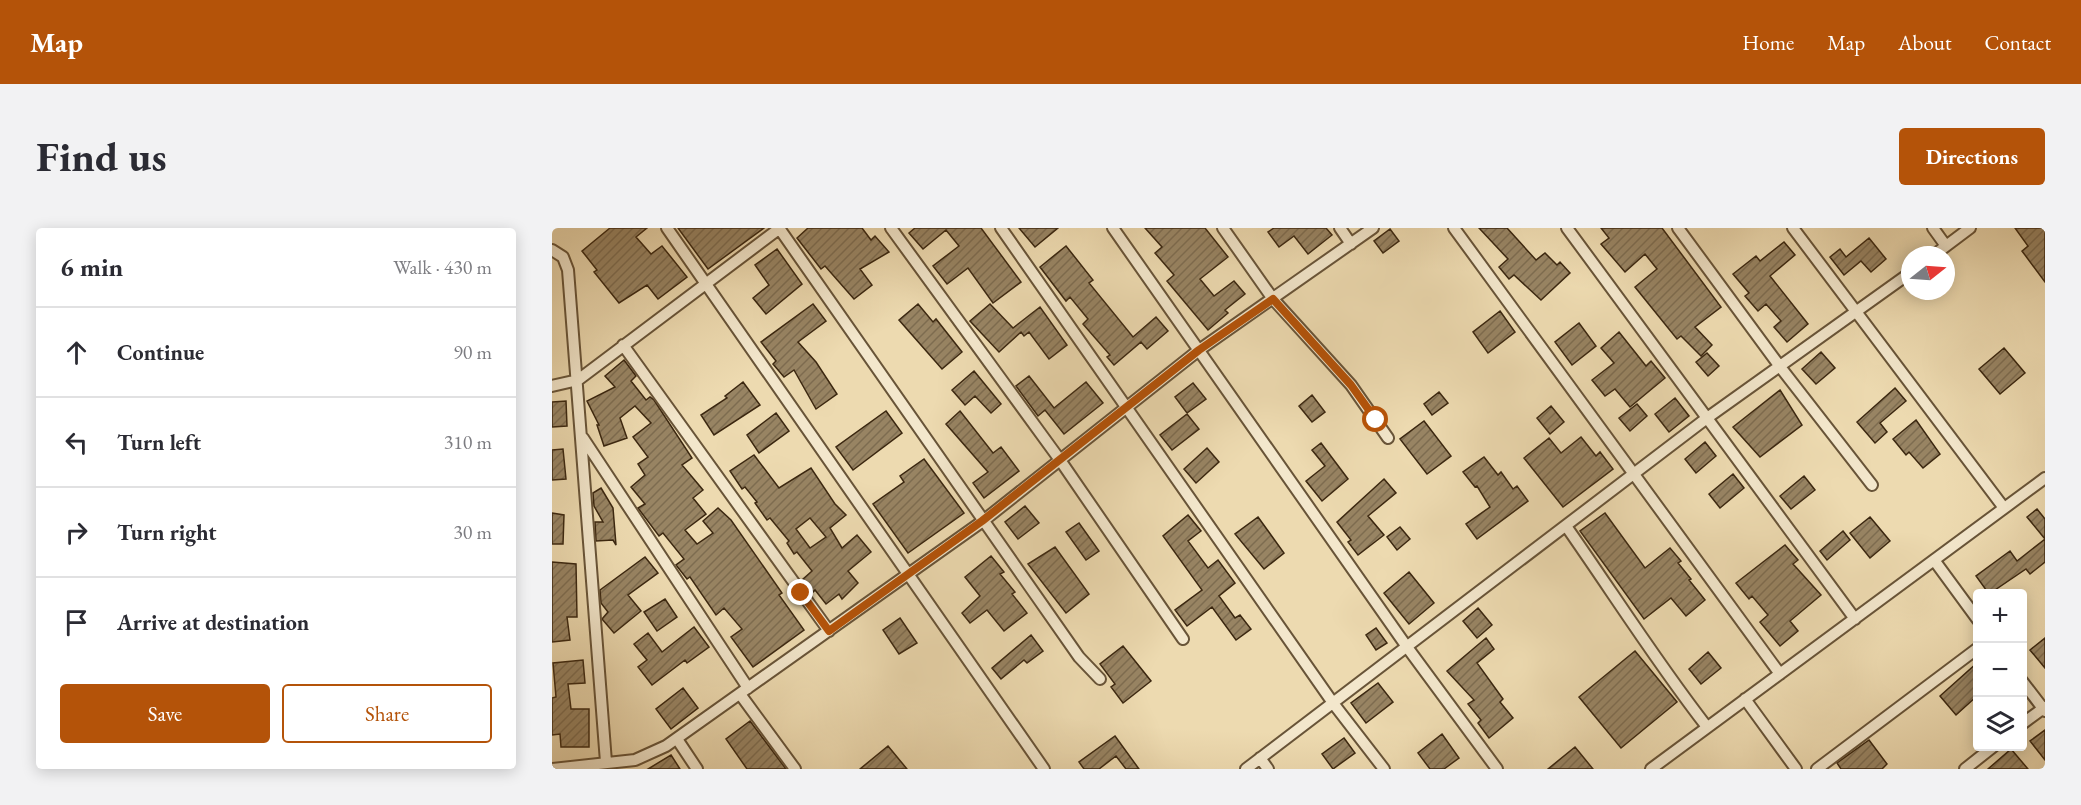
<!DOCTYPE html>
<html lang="en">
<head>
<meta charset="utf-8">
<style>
	:root { --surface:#fff; --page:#f2f2f3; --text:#2b2b33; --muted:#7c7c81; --line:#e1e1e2; --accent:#b45309 }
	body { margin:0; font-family:"EB Garamond",serif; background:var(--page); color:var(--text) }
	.controls { position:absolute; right:18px; bottom:18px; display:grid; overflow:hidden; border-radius:6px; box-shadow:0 3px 15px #0003 }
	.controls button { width:54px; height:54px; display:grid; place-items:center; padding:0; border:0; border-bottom:2px solid var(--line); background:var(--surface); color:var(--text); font:30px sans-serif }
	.compass { position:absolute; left:1349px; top:18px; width:54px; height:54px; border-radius:50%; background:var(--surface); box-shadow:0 3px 15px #0003; rotate:73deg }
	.stop { position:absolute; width:18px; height:18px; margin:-14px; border:4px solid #b45309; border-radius:50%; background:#fff }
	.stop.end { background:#b45309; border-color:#fff; box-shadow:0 2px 6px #0008 }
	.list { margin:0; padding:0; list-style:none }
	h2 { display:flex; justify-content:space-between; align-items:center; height:78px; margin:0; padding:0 24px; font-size:26px }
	h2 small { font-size:20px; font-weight:400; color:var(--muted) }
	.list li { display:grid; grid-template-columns:39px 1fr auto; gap:18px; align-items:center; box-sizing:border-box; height:90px; padding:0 24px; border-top:2px solid var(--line) }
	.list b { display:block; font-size:22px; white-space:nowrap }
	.list em { font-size:20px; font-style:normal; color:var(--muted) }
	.actions { display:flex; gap:12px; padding:18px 24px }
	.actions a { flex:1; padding:14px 0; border:2px solid var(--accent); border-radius:6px; text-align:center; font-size:21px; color:var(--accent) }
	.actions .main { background:var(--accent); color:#fff }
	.icon { flex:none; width:33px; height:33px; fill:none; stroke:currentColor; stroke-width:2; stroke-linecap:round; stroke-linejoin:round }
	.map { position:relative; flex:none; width:1493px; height:541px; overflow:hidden; border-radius:6px }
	header { display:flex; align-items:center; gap:36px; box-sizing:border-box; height:84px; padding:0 30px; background:var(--accent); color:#fff }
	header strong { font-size:28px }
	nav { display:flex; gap:33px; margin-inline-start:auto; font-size:21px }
	.intro { display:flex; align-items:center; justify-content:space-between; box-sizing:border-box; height:144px; padding:0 36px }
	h1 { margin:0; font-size:42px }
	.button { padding:15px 27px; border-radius:6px; background:var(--accent); color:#fff; font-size:21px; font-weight:700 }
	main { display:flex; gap:36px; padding:0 36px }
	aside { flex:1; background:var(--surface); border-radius:6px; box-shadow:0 3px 15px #0003 }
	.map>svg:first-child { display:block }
	.building { fill:url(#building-hatch); stroke:#3b2710; stroke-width:1.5; fill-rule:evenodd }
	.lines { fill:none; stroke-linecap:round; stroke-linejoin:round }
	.minor-casing { stroke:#685438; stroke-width:14 }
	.minor { stroke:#f3e7cc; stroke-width:10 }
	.route { stroke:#b45309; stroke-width:8 }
</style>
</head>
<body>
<header>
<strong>Map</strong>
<nav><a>Home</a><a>Map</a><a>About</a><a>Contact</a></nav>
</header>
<div class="intro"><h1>Find us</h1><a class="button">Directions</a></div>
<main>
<aside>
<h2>6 min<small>Walk · 430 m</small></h2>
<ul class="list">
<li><svg class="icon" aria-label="ahead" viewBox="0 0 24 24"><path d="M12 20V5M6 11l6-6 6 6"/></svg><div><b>Continue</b></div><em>90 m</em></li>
<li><svg class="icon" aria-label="left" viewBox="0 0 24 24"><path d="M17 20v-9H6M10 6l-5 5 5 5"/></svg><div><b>Turn left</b></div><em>310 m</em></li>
<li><svg class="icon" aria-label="right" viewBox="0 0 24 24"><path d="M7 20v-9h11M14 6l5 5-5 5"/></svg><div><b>Turn right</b></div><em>30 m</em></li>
<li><svg class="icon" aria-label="arrive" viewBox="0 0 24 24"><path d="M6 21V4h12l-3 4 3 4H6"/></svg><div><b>Arrive at destination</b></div></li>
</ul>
<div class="actions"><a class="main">Save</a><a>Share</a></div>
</aside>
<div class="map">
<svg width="1493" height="541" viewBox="0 0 1493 541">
	<defs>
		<pattern id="building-hatch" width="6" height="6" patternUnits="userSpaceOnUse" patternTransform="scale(1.5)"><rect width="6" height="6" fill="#988463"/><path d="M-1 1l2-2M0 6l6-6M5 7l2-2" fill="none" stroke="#7d6c50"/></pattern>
	</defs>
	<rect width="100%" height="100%" fill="#eddab0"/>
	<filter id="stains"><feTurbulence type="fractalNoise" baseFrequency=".00333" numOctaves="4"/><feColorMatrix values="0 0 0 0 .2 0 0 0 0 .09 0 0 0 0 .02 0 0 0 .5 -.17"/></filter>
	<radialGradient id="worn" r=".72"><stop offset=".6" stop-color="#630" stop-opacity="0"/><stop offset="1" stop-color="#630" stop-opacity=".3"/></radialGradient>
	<path class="building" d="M58,0H95L84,9L99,26L110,18L135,49L106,71L95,57L67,75L42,44L45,42L30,23Z
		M126,0H212L156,41Z
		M256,0H310L319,12L323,8L337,24L308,41L320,57L302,71L273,38L269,41L245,10Z
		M363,0H429L469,54L441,75L416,40L395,56L381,38L407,18L394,2L371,21L357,5Z
		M467,0H506L483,19Z
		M593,0H653L676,29L648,51L662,68L682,53L693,66L673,82L676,85L656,102L615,53L622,47L603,25L610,19Z
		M722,0H774L780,7L756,26L742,8L727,19L716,4Z
		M927,0H955L984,32L993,25L1005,37L1008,34L1018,45L989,72L962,47L957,51L947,39L956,31Z
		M1049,0H1110L1169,79L1143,99L1160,117L1149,128L1129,108L1125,111L1083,59L1105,41L1093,26L1073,44L1049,16L1057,10Z
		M1463,0H1493V54L1470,23L1476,18Z
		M838,1L847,13L831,25L822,13Z
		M1317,10L1334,31L1319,44L1309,33L1292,47L1278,29L1288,21L1294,29Z
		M1232,14L1243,27L1218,48L1256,96L1235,114L1222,99L1229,93L1214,76L1206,83L1193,68L1197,65L1181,46L1204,28L1208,33Z
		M514,18L541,52L537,55L581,109L604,89L616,103L595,121L589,114L562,137L555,129L558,127L531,96L536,91L518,69L514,73L488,39Z
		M225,21L250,56L214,86L201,70L217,57L203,37Z
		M261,76L274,93L246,114L264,134L285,166L264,181L242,142L232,149L221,136L224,133L209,114Z
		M366,76L381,94L384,91L410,124L390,141L347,92Z
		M438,76L461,100L488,79L515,117L497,131L477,104L472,108L469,104L447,124L418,93Z
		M948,83L963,104L936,125L921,104Z
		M1027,95L1044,118L1020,137L1003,114Z
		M1067,104L1094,138L1099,133L1113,150L1078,179L1063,161L1053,168L1040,152L1062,135L1049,120Z
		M1452,120L1473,145L1448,166L1427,141Z
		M1269,124L1283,140L1264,156L1250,141Z
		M1155,125L1167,138L1156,148L1144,134Z
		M72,132L84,148L79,153L94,172L98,169L102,172L140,230L130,237L151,262L141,270L154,286L133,302L145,316L161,305L151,293L166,280L179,292L230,365L227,367L252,402L201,439L179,409L190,401L172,380L164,387L138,349L135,351L124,337L132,331L111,305L107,308L86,280L93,276L79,259L93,247L86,236L96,229L81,209L99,195L83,178L68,190L75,210L52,218L45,197H47L35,173L63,159L53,148Z
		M422,143L449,176L439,185L423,168L413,177L400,162Z
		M477,148L502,180L534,154L551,175L512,206L493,182L486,188L464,158Z
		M191,154L208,177L162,207L149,187L175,170L173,168Z
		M641,155L654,171L635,185L623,169Z
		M1343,160L1354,173L1328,195L1335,204L1323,215L1305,194Z
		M1228,162L1250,197L1208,229L1181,199Z
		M887,164L896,175L880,187L872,176Z
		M760,167L773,184L760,194L747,178Z
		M1123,170L1137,188L1117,204L1103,186Z
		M14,173L15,198L0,199V174Z
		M1085,176L1095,188L1078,203L1067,190Z
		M999,178L1012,194L998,206L985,190Z
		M334,183L350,205L301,242L284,219Z
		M408,183L441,225L449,219L467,243L432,270L421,255L436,244L394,196Z
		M224,185L237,203L207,225L195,207Z
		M635,186L647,201L620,222L608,207Z
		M1364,192L1388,226L1371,240L1357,224L1354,227L1341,211Z
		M872,193L899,228L875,246L848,211Z
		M1029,209L1044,228L1048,224L1061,241L1011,279L972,230L997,210L1009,225Z
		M1153,214L1164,228L1144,245L1133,231Z
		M769,215L796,251L770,273L754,253L773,238L760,222Z
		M655,220L667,234L644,255L632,241Z
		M11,221L14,251L0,252V222Z
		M202,227L227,260L259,240L283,276L294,287L278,300L290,320L305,307L319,324L296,343L306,355L290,371L287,366L274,376L263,362L261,364L251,351L260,343L245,324L242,326L235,315L237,313L218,290L215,292L203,275L205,274L193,259L190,261L178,243ZM258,290L274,309L258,320L244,301Z
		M932,229L946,247L949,244L961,261L965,258L976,273L925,311L914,296L938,279L925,258L923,259L911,244Z
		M372,231L412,285L356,325L321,276L352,254L348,248Z
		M1181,246L1192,260L1168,280L1157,266Z
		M1252,248L1263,262L1239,281L1228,268Z
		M832,251L844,265L816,288L832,307L806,327L796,314L799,312L785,294Z
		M49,260L61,280L64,317L61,312L44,313L43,294H51L42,278L41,265Z
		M473,278L487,295L466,311L453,294Z
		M1485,281L1493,291V334L1478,346L1474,341L1437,366L1424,348L1458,323L1465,333L1493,311L1475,289Z
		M0,285L12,287L11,316H0Z
		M1053,285L1093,340L1118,320L1129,333L1126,335L1139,351L1137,352L1153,372L1134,388L1119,370L1092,391L1028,303Z
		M636,287L649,303L636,313L656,340L666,332L683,355L667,368L683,390L688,387L699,401L684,412L660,379L635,398L623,382L650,362L611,308Z
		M706,289L732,325L712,341L683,306Z
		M1318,289L1338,313L1318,330L1298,305Z
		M527,295L547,323L534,332L514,304Z
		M848,299L858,311L845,322L835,309Z
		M1291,303L1298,312L1275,332L1268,323Z
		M1233,317L1246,332L1241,336L1269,367L1238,393L1246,403L1228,418L1208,394L1216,387L1200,368L1197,371L1184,355Z
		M503,319L537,366L514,385L476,336Z
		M439,328L452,344L448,346L463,364L460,366L475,385L452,403L435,382L418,395L410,385L428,368L413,349Z
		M93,329L106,345L76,367L89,383L62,405L50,391L56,384L49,375L48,362Z
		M0,334L24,336L25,389H15L18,412L0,414Z
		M857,344L882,375L857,396L832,365Z
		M113,371L125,389L105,403L92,384Z
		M926,380L940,397L925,410L911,393Z
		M348,390L365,415L347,426L331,402Z
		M142,399L157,419L135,435L133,432L100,457L86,439L95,432L82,416L96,405L110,424Z
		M824,400L835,415L824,422L814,407Z
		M479,407L491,423L475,435L472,432L449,451L440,440Z
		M934,410L942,421L925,435L951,471L948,474L961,490L937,510L926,495L929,492L916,476L922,472L895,443Z
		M1493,410V440L1478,422Z
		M571,418L599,453L571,475L559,459L563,456L548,436Z
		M1083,423L1125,474L1069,520L1027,469Z
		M1156,424L1169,440L1149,456L1137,441Z
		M31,432L33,455L16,456L19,481H37V519H9L8,506L0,507V470L4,469L1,435Z
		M1425,435V468L1404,487L1388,468Z
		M826,455L841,474L814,495L799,475Z
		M131,460L146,480L119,501L104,481Z
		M198,493L234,541H195L174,511Z
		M1493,502V532L1478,513Z
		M890,506L907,530L892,541H878L866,525Z
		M563,508L587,541H574L564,528L547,541H532L527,534Z
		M792,510L803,525L781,541L770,526Z
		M1317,512L1335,536L1330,541H1289L1285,535Z
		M336,518L355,541H308Z
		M1023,519L1041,541H996Z
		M1459,521L1476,541H1436Z
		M119,527L128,541H96Z"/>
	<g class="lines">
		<g class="minor-casing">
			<path id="minor" d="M115,0L492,541
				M227,0L527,429L548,451
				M339,0L508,232L631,411
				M449,0L781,475L832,541
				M561,0L855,419L945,541
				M671,0L721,71L799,157L836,210
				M788,0L799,16
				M902,0L1228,446
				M1015,0L1303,391
				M1126,0L1229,140L1320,257
				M1241,0L1452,280
				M1381,0L1394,18
				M0,22L11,29L16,42L54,534
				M1382,27L1418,0
				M71,117L277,403
				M0,158L26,152L228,0
				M31,210L196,460
				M1014,298C1061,365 1105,435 1155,499
				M1382,332L1426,392
				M1470,453L1493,483
				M188,466L243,541
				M1193,471L1244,541
				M1470,496L1493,479
				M125,511L145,541
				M708,530L716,541
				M0,541L83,532L114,518L431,293L647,122L821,0
				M694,541L1155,190L1358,45
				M1099,541L1493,250
				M1265,541L1426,420
				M1413,541L1442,518"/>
		</g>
		<use href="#minor" class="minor"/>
	</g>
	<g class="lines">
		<path class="route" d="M249,365L277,403L430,293L647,122L721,71L799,157L824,192"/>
	</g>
	<rect width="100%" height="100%" filter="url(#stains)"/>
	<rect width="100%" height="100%" fill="url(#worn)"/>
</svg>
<div class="controls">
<button>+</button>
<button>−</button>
<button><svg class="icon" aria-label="layers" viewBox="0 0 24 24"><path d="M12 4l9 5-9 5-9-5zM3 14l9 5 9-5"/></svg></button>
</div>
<svg class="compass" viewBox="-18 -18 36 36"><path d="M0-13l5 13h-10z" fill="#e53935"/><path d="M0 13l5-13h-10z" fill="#7c7c81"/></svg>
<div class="stop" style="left:824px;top:192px"></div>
<div class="stop end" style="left:249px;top:365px"></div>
</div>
</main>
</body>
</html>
